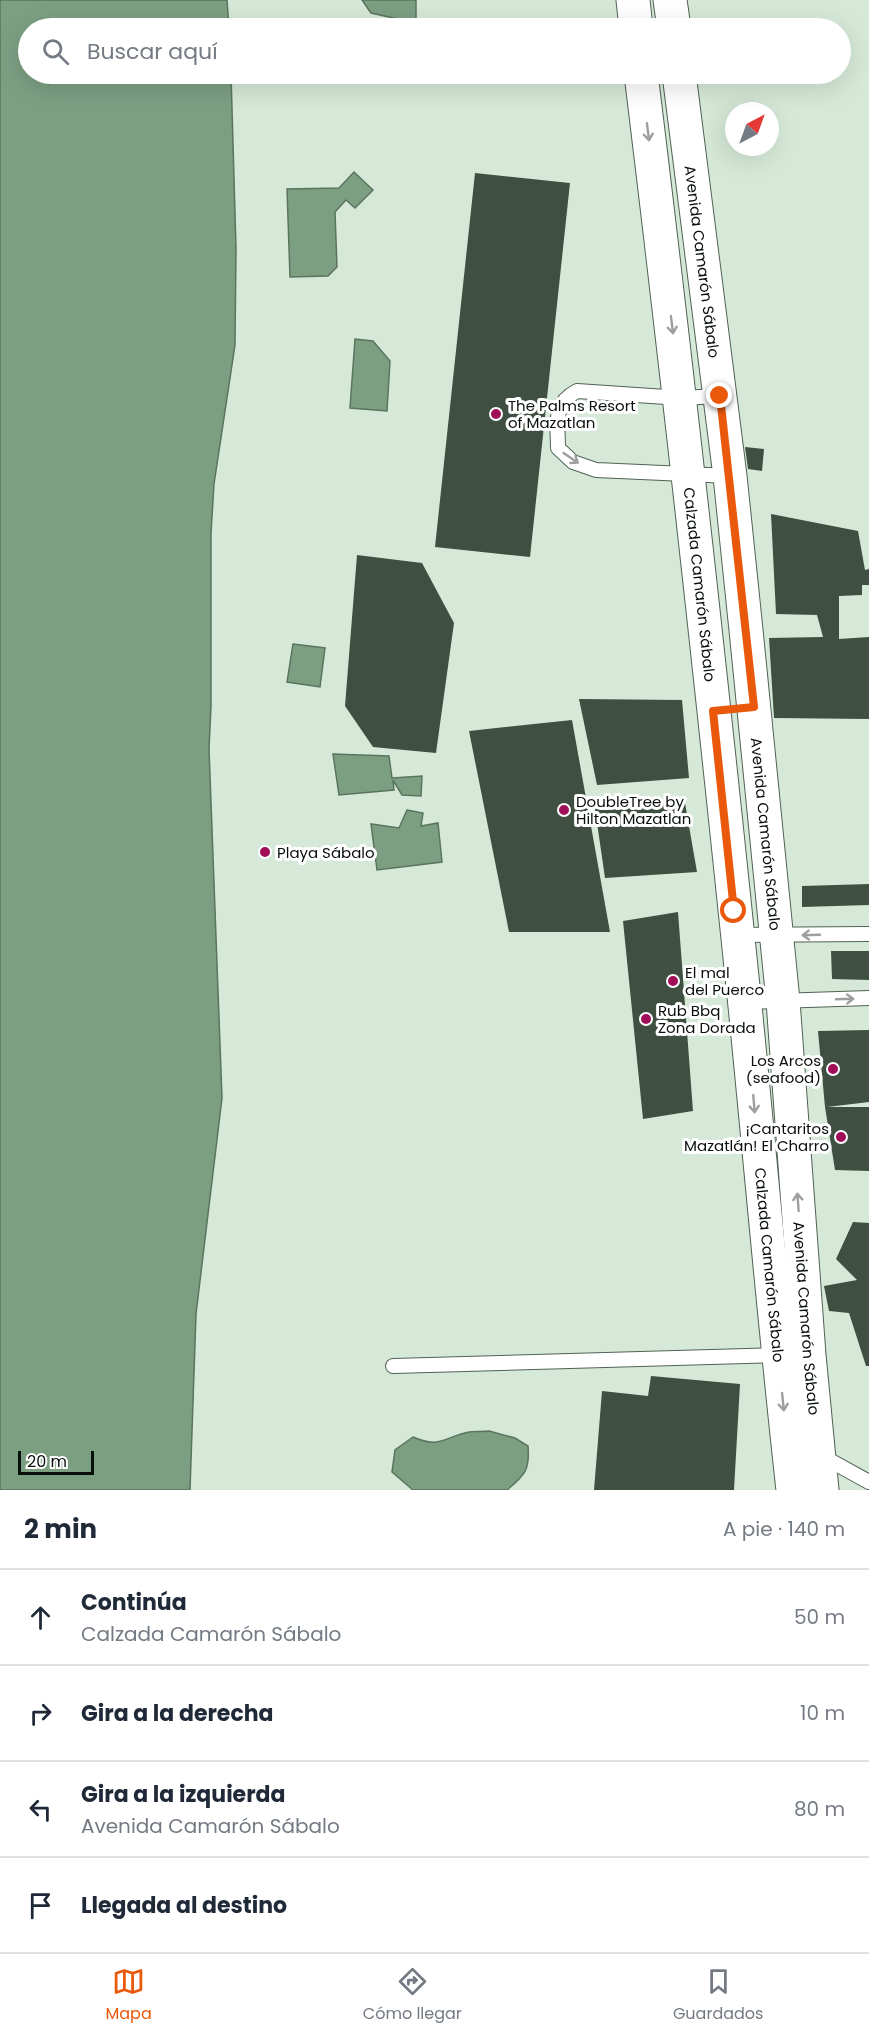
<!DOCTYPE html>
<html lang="es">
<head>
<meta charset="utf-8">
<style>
	:root { --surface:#fff; --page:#f2f2f3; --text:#1f2937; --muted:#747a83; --line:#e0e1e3; --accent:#ea580c }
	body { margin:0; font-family:Poppins,sans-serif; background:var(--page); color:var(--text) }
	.compass { position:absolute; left:725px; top:102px; width:54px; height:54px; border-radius:50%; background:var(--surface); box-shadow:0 6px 24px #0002; rotate:41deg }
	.scale { position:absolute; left:18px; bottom:15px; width:76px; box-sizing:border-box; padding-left:6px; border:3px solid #090f0a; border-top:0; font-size:16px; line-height:21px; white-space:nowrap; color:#090f0a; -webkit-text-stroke:4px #fff; paint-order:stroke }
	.stop { position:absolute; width:18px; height:18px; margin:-14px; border:4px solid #ea580c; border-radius:50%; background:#fff }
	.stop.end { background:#ea580c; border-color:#fff; box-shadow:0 2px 6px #0008 }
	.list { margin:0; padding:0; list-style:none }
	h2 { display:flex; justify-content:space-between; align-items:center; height:78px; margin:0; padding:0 24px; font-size:26px }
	h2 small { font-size:20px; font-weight:400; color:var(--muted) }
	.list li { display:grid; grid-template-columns:39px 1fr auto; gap:18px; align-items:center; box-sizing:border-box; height:96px; padding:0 24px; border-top:2px solid var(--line) }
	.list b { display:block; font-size:22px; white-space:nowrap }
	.list p { margin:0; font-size:20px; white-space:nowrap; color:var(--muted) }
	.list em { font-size:20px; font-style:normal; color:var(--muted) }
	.icon { flex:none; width:33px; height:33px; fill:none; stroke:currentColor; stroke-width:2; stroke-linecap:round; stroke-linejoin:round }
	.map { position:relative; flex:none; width:869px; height:1490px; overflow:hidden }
	.search { position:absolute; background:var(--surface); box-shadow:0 6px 24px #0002; left:18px; right:18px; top:18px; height:66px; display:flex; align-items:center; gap:15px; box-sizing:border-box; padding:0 21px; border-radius:33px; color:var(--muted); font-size:22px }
	.sheet { height:462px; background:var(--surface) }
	nav { display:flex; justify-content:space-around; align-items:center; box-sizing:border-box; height:84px; border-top:2px solid var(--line); background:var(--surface); font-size:16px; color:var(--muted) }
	nav a { display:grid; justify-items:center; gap:3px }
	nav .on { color:var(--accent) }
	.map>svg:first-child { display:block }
	.water { fill:#7c9f82; stroke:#5a745e; stroke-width:1.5 }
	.building { fill:#3f4f41 }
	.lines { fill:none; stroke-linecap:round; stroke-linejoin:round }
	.lane-casing { stroke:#516254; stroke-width:16 }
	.primary-casing { stroke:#516254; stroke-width:35 }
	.lane { stroke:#fff; stroke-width:14 }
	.primary { stroke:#fff; stroke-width:33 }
	.oneway { stroke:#9d9f9d }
	.route { stroke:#ea580c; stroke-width:8 }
	.poi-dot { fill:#9f0e56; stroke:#fff; stroke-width:2 }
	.labels { text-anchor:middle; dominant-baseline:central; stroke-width:6; stroke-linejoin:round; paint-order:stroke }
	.street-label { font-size:15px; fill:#090f0a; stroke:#fff }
	.poi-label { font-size:15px; fill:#090f0a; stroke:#fff; text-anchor:start }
</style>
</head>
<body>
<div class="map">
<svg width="869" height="1490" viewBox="0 0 869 1490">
	<rect width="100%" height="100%" fill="#d6e9d8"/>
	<path class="water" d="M0,0H227L229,28H28V74H231L236,248L235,345L214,484L211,533V706L209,749L222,1098L196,1314L190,1490H0Z
		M362,0H416V23L371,13Z
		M354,172L373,190L355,208L346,200L335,212L337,267L328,276L290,277L287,189L339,188Z
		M355,339L373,341L390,361L387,411L350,408Z
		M293,644L325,648L320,687L287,682Z
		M333,754L389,756L392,778L422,776L421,796L402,795L393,780L394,790L339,795Z
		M407,810L423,813L421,826L438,823L442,862L377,870L371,824L399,828Z
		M489,1431L515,1438L528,1446C530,1470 525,1475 507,1490H413L392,1472L395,1450L413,1437C440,1449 444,1437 469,1432C475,1431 482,1432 489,1431Z"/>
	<path class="building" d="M475,173L570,183L530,557L435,547Z
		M745,447L764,449L762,471L748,469Z
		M771,514L858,531L865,570L869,569V585H862V595L839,596V639L869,637V719L774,718L769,638L823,637L817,615L776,614Z
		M357,555L422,563L454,623L436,753L373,747L345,706Z
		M579,699L682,700L689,778L597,785Z
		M572,720L610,932H509L469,731Z
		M685,803L697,872L605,878L595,809Z
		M869,884V905L802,907V886Z
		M678,912L693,1111L643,1119L623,921Z
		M831,951H869V980L832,979Z
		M869,1030V1102L827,1107H869V1171L835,1170L825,1107L818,1031Z
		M853,1222L869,1223V1366H866L849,1313L829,1311L824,1286L857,1280L836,1259Z
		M651,1376L740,1384L734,1490H594L602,1391L648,1396Z"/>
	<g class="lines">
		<g class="lane-casing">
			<path id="lane" d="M719,396L681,398L577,391C552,404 558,424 558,448L573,462L596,470L730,476
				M736,935L869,934
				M744,1002L869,998
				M393,1366L780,1355
				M820,1455L869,1482"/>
		</g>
		<g class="primary-casing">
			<g id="primary">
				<path d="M633,0L636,28"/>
				<path d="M670,0L674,28"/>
				<path id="s1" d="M641,74C679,384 713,695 745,1006C761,1167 775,1329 793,1490"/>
				<path id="s2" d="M679,74L730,476L746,630L783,1001L809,1355L822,1490"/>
			</g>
		</g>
		<use href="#lane" class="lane"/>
		<use href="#primary" class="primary"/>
	</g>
	<defs><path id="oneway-shaft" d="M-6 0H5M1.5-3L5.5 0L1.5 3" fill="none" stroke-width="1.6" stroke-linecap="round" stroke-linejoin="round" transform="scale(1.5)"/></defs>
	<g class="oneway">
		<use href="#oneway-shaft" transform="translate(648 132) rotate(83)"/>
		<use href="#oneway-shaft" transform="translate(672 325) rotate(83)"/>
		<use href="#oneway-shaft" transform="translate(571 458) rotate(34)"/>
		<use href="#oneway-shaft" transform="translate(811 935) rotate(178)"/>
		<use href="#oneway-shaft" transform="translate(845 999) rotate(-2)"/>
		<use href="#oneway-shaft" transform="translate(754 1104) rotate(85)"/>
		<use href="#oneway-shaft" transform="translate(798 1202) rotate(-94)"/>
		<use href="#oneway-shaft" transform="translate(783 1402) rotate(84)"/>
	</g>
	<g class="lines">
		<path class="route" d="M720,396L754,707L713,711L734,911"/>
	</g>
	<g class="poi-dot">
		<circle cx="496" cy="414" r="6"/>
		<circle cx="564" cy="810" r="6"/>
		<circle cx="265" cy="852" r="6"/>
		<circle cx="673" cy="981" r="6"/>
		<circle cx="646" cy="1019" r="6"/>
		<circle cx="833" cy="1069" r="6"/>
		<circle cx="841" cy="1137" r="6"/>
	</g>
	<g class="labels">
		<g class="street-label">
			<text stroke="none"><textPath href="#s2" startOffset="189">Avenida Camarón Sábalo</textPath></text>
			<text stroke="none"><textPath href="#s1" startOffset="514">Calzada Camarón Sábalo</textPath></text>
			<text stroke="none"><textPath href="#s2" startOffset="765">Avenida Camarón Sábalo</textPath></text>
			<text stroke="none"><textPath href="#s1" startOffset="1198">Calzada Camarón Sábalo</textPath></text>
			<text stroke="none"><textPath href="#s2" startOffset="1251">Avenida Camarón Sábalo</textPath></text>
		</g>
		<g class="poi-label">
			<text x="508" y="405">The Palms Resort<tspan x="508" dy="17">of Mazatlan</tspan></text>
			<text x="576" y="801">DoubleTree by<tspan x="576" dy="17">Hilton Mazatlan</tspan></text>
			<text x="277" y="852">Playa Sábalo</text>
			<text x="685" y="972">El mal<tspan x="685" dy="17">del Puerco</tspan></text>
			<text x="658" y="1010">Rub Bbq<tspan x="658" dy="17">Zona Dorada</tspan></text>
			<text x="821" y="1060" text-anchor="end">Los Arcos<tspan x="821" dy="17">(seafood)</tspan></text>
			<text x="829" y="1128" text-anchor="end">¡Cantaritos<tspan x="829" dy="17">Mazatlán! El Charro</tspan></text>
		</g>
	</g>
</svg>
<svg class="compass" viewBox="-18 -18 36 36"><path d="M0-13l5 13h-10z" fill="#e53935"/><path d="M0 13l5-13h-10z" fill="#747a83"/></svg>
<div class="scale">20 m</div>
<div class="stop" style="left:734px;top:911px"></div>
<div class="stop end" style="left:720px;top:396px"></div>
<div class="search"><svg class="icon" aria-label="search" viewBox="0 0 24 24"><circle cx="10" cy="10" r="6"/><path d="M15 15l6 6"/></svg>Buscar aquí</div>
</div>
<section class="sheet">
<h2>2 min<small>A pie · 140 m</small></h2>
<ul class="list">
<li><svg class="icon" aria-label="ahead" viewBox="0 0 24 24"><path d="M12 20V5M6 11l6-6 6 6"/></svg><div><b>Continúa</b><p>Calzada Camarón Sábalo</p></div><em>50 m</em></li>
<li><svg class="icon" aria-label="right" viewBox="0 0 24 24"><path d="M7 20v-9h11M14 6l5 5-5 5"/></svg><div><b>Gira a la derecha</b></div><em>10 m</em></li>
<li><svg class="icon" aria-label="left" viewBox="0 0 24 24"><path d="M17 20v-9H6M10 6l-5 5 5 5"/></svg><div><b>Gira a la izquierda</b><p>Avenida Camarón Sábalo</p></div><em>80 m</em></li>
<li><svg class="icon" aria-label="arrive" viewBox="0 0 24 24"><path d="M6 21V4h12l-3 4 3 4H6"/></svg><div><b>Llegada al destino</b></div></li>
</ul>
</section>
<nav>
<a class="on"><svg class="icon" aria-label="map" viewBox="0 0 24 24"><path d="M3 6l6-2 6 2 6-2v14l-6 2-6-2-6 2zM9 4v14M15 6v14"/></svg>Mapa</a>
<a><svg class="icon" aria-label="directions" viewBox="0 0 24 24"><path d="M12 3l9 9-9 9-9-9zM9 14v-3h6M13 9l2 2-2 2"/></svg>Cómo llegar</a>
<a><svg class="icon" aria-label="saved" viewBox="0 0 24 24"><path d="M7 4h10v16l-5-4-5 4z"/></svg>Guardados</a>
</nav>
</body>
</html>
